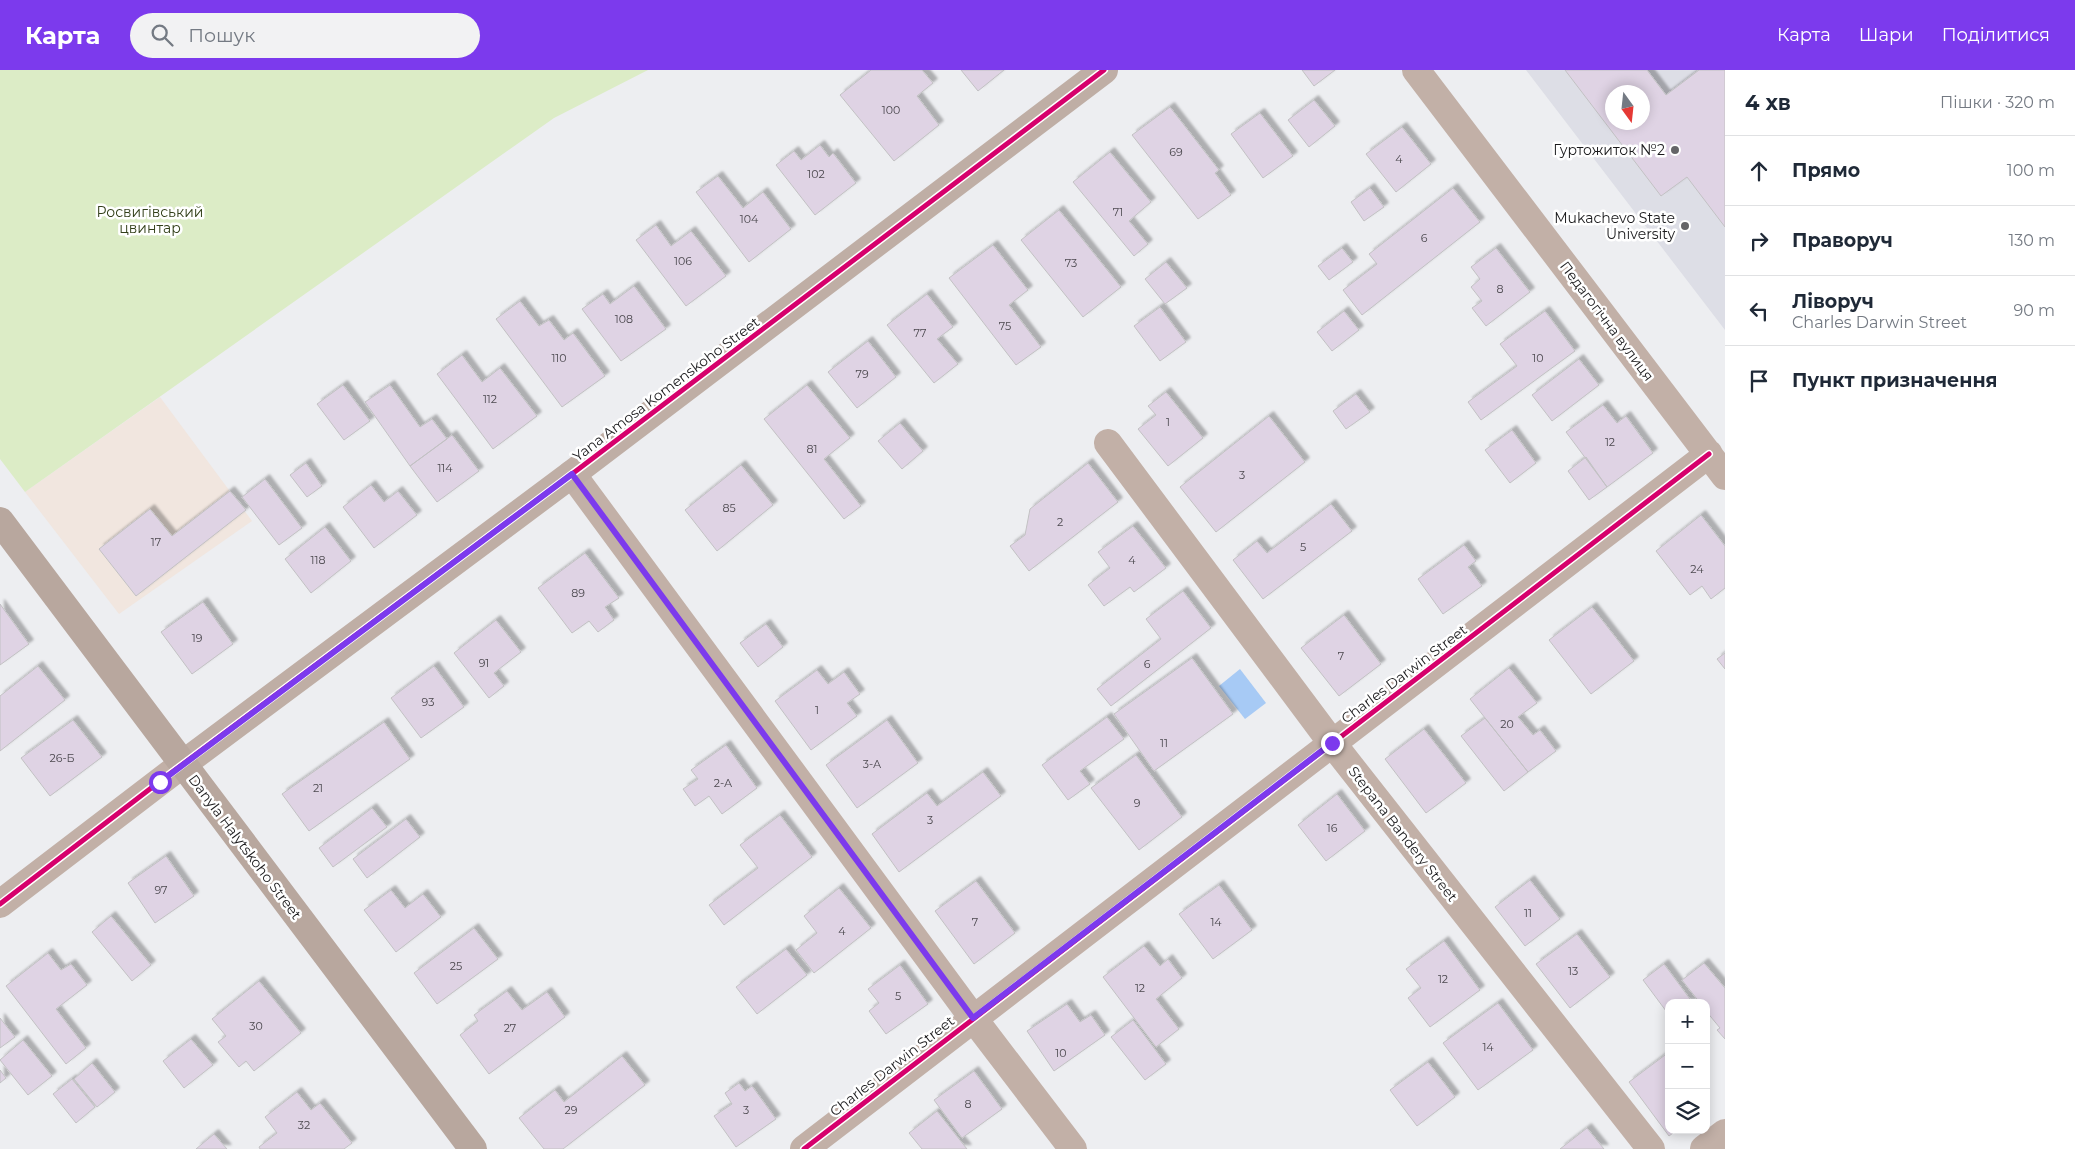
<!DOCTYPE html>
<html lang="uk">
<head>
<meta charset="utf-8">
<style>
	:root { --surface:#fff; --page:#f2f2f3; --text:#1f2937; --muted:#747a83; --line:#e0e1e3; --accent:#7c3aed }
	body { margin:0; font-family:Montserrat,sans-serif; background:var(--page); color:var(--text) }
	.controls { position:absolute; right:15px; bottom:15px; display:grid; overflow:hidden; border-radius:10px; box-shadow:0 2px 12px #0003 }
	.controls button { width:45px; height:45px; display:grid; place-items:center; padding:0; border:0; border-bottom:1px solid var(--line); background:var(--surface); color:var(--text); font:25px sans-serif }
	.compass { position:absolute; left:1605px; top:15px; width:45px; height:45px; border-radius:50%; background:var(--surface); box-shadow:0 2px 12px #0003; rotate:165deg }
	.stop { position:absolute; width:15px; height:15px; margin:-11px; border:4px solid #7c3aed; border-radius:50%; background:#fff }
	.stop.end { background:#7c3aed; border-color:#fff; box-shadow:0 1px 5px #0008 }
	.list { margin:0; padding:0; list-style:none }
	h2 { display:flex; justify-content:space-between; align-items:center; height:65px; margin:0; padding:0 20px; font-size:21px }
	h2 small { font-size:16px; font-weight:400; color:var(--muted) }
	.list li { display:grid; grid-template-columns:32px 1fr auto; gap:15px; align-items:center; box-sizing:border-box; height:70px; padding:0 20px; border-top:1px solid var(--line) }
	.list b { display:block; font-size:19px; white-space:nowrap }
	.list p { margin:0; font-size:16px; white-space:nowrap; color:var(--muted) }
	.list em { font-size:16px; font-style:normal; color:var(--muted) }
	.icon { flex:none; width:28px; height:28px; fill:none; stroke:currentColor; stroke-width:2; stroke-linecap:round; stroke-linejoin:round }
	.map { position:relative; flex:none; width:1725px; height:1079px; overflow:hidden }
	header { display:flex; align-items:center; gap:30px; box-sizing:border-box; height:70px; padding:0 25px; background:var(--accent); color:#fff }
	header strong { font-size:24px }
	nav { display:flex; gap:28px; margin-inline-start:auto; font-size:18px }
	.search { width:350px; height:45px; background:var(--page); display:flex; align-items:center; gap:12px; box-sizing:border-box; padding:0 18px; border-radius:28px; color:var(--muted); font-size:19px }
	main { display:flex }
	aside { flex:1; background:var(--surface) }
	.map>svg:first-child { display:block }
	.commercial { fill:#f1e6df }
	.built { fill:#dddee6; fill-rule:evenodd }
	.green { fill:#dcecc6 }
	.water { fill:#a7caf5 }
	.building { fill:#dfd3e4; stroke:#c2c1c3; fill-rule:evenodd; filter:url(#shadow) }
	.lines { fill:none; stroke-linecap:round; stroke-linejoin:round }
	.street { stroke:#c2b0a7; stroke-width:28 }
	.secondary { stroke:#bfaea5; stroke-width:28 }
	.primary { stroke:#b8a79e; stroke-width:28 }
	.cycleway-casing { stroke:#fff; stroke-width:8 }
	.cycleway { stroke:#d6006c; stroke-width:5 }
	.route { stroke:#7c3aed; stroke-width:6 }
	.poi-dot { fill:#646467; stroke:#fff; stroke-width:2 }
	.labels { text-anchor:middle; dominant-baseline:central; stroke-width:5; stroke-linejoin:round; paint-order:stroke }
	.number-label { font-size:11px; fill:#4b484e }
	.poi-label { font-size:14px; fill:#1a1a1c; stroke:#fff; text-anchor:end }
	.park-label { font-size:14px; fill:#323f19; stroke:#fff }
	.street-label { font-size:14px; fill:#1a1a1c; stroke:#fff }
</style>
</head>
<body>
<header>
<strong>Карта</strong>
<div class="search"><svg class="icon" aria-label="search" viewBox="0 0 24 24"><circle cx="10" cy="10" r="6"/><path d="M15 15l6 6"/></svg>Пошук</div>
<nav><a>Карта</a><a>Шари</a><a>Поділитися</a></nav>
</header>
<main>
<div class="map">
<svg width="1725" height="1079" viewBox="0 0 1725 1079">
	<defs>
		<filter id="shadow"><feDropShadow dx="4.5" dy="-4.5" stdDeviation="1" flood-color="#0004"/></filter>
	</defs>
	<rect width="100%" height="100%" fill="#edeef1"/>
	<path class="commercial" d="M160,327L252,451L119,544L25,422Z"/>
	<path class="built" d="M1526,0H1725V260ZM1612,22H1642V52H1612Z"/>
	<path class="green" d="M0,0H648L554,48L25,422L0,389Z"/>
	<path class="water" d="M1240,599L1266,633L1245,649L1219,616Z"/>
	<path class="building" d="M871,0H922L933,13L917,26L939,55L894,91L840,25Z
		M961,0H1004L978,21Z
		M1302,0H1335L1314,16Z
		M1565,0H1647L1666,25L1699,0H1725V157L1687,107L1661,126ZM1612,22H1642V52H1612Z
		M1314,30L1335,56L1309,77L1288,50Z
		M1170,37L1219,100L1215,103L1231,125L1198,149L1132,65Z
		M1260,43L1293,86L1263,108L1231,64Z
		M1402,57L1431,94L1396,122L1366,84Z
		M820,75L829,87L833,83L856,113L815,145L776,95L794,81L801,90Z
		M1110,82L1151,132L1129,151L1148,174L1134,186L1073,112Z
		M718,106L743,138L763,122L791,159L749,192L696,122Z
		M1370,118L1384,137L1364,151L1351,132Z
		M1453,118L1480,152L1362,245L1343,220L1377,194L1369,184Z
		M1059,140L1121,217L1083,247L1021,170Z
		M656,155L671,176L691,161L726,206L686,236L636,170Z
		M993,175L1028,220L1009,235L1041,277L1016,295L949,208Z
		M1342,178L1353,192L1329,210L1318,196Z
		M1496,178L1530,222L1486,256L1472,238L1482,231L1471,217L1480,209L1471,197Z
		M1166,192L1187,218L1165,234L1145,209Z
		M634,216L666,259L621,291L582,239L603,224L610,234Z
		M927,224L953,257L937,269L958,294L934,313L887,255Z
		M520,231L539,256L549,250L564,270L573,263L605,306L562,337L496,249Z
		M1160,237L1186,272L1160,291L1134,256Z
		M1344,241L1359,260L1332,281L1317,262Z
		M1545,241L1575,281L1481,350L1468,332L1517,296L1500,274Z
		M868,271L896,307L857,338L828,302Z
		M462,285L482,312L500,298L537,346L493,379L437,304Z
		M1579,289L1599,315L1552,351L1532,325Z
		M343,315L370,351L344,370L317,334Z
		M390,315L420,357L432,349L447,369L410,396L365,332Z
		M807,315L850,368L824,389L861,436L844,449L764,349Z
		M1166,322L1203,368L1168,396L1138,359L1156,345L1148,336Z
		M1356,324L1370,342L1346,359L1333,341Z
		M1603,335L1617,353L1626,346L1653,383L1607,417L1566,362Z
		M1269,346L1305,392L1216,462L1180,417Z
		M900,353L923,381L902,399L878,371Z
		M1512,360L1536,393L1510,413L1485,380Z
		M452,365L479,401L437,432L410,396Z
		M1586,387L1607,417L1589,430L1568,401Z
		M306,393L322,416L307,427L290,405Z
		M1088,393L1118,432L1029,501L1010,476L1025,465L1030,439Z
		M741,395L773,435L717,481L685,440Z
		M265,409L302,458L279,475L242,427Z
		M371,415L384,432L398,421L417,445L374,478L343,437Z
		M230,421L246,440L136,526L99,479L150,439L172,466Z
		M1331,434L1352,461L1263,529L1233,490L1257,471L1267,483Z
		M1701,445L1725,476V518L1711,529L1702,516L1690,525L1656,481Z
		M1133,456L1166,498L1134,522L1130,517L1104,536L1088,515L1110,498L1098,482Z
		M325,457L351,491L311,523L285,489Z
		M1464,475L1476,491L1468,497L1482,516L1443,544L1418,509Z
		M585,483L619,528L605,537L614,550L598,562L589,551L572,563L538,518Z
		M1183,521L1211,558L1111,636L1097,619L1161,569L1146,549Z
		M203,532L233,574L192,604L161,562Z
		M0,534L29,574L0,595Z
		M1592,537L1634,591L1591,624L1549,570Z
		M1344,545L1381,594L1339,626L1301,578Z
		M496,550L521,582L494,603L504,616L489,628L454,583Z
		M766,554L783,577L758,597L740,573Z
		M1725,583V599L1717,589Z
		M1192,588L1233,644L1154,701L1114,644Z
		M38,596L65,630L0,681V626Z
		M434,596L464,637L421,668L391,628Z
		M1509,598L1537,633L1518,647L1533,665L1540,660L1556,681L1528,702L1470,629Z
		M817,600L828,614L844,602L860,624L847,633L857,646L811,680L775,631Z
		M1107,647L1124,669L1080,701L1090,714L1068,730L1042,695Z
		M1485,648L1528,702L1504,721L1461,666Z
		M73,650L102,687L50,726L21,688Z
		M887,650L918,693L857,738L826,695Z
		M384,652L410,689L309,761L282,724Z
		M1424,659L1466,713L1426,743L1385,689Z
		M726,675L757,718L722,744L709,726L695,736L683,719L698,709L691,700Z
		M1136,685L1182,747L1139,780L1091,718Z
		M983,702L1001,726L899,802L872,764L927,723L937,736Z
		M1337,724L1365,761L1326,791L1298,755Z
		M372,738L387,757L333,797L319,778Z
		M780,745L812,787L724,855L709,835L758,798L740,775Z
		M406,749L420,767L367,808L353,789Z
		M166,786L194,826L155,853L128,813Z
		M1530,810L1560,849L1525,876L1495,837Z
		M976,811L1015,863L974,894L935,841Z
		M1219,815L1252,860L1213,889L1179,844Z
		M839,818L871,858L814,903L796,880L817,863L804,846Z
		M391,820L405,838L423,824L441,847L396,882L364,840Z
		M111,846L151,895L132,911L92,862Z
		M474,858L498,889L437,934L414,903Z
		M1577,864L1610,907L1570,938L1536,894Z
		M1444,871L1480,920L1430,957L1408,928L1421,918L1406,899Z
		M1144,876L1160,896L1168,889L1182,908L1156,929L1179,959L1156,977L1103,907Z
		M786,879L807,905L757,944L736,917Z
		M48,883L61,900L71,894L87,915L56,939L86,978L66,994L6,916Z
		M1704,893L1725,918V969L1717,960L1720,958L1706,941V933H1700L1682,910Z
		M1664,894L1693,933H1669V945L1643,910Z
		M900,895L928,934L886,964L869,941L879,933L868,919Z
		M259,911L301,963L254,1001L246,991L239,997L218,972L226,966L212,949Z
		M507,921L522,940L547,922L565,947L489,1004L460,965L478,951L474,945Z
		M1498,933L1533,980L1478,1020L1443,973Z
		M1067,934L1080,952L1091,945L1105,965L1054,1001L1027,961Z
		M0,948L15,967L0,978Z
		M1133,950L1166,994L1145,1010L1111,967Z
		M191,969L213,995L184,1018L163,991Z
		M23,970L52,1006L28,1025L0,990Z
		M1669,982V1060H1677L1669,1066L1629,1012Z
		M622,986L645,1015L563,1079H544L519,1048L555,1020L564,1032Z
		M1428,992L1455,1027L1417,1056L1390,1020Z
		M92,993L115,1022L97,1037L74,1009Z
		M0,1000L6,1008L0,1013Z
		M974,1001L1002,1039L962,1068L934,1030Z
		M72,1009L95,1037L76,1053L53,1024Z
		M739,1013L745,1021L752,1016L776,1049L736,1077L714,1046L732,1034L725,1023Z
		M297,1022L311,1040L320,1033L352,1073L344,1079H260L259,1077L277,1063L265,1047Z
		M937,1041L967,1079H922L909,1063Z
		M1587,1058L1604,1079H1560Z
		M214,1064L227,1079H196Z"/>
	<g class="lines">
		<path class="street" d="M1416,0L1725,406
			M1108,373L1332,673L1651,1079
			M572,404L973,948L1073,1079
			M0,834L183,694
			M804,1079L1709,384
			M1704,1079L1725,1063"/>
		<path class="secondary" d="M183,694L572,404L1104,0"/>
		<path class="primary" d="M0,451L473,1079"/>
		<g class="cycleway-casing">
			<path id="cycleway" d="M0,834L159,712L572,404L1104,0
				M804,1079L1709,384"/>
		</g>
		<use href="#cycleway" class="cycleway"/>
	</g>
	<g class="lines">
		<path class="route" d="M160,712L572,404L973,948L1332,673"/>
	</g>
	<g class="poi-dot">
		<circle cx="1675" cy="80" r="5"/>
		<circle cx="1685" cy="156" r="5"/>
	</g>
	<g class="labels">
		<g class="number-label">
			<text x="891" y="40">100</text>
			<text x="1176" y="82">69</text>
			<text x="1399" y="89">4</text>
			<text x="816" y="104">102</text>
			<text x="1118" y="142">71</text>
			<text x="749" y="149">104</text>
			<text x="1424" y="168">6</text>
			<text x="683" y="191">106</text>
			<text x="1071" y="193">73</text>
			<text x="1500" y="219">8</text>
			<text x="624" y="249">108</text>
			<text x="1005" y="256">75</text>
			<text x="920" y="263">77</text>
			<text x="559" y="288">110</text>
			<text x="1538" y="288">10</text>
			<text x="862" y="304">79</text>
			<text x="490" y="329">112</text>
			<text x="1168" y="352">1</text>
			<text x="1610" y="372">12</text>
			<text x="812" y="379">81</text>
			<text x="445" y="398">114</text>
			<text x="1242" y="405">3</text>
			<text x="729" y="438">85</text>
			<text x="1060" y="452">2</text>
			<text x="156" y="472">17</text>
			<text x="1303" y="477">5</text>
			<text x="318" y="490">118</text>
			<text x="1132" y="490">4</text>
			<text x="1697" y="499">24</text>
			<text x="578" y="523">89</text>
			<text x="197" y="568">19</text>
			<text x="1341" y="586">7</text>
			<text x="484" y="593">91</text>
			<text x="1147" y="594">6</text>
			<text x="428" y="632">93</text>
			<text x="817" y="640">1</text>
			<text x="1507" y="654">20</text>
			<text x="1164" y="673">11</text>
			<text x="62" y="688">26-Б</text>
			<text x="872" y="694">3-А</text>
			<text x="723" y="713">2-А</text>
			<text x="318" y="718">21</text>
			<text x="1137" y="733">9</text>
			<text x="930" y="750">3</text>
			<text x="1332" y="758">16</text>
			<text x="161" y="820">97</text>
			<text x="1528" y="843">11</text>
			<text x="975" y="852">7</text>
			<text x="1216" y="852">14</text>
			<text x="842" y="861">4</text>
			<text x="456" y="896">25</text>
			<text x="1573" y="901">13</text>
			<text x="1443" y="909">12</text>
			<text x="1140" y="918">12</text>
			<text x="898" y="926">5</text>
			<text x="256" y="956">30</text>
			<text x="510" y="958">27</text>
			<text x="1488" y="977">14</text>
			<text x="1061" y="983">10</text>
			<text x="968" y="1034">8</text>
			<text x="571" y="1040">29</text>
			<text x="746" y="1040">3</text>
			<text x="304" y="1055">32</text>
		</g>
		<g class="poi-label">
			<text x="1665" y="80">Гуртожиток №2</text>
			<text x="1675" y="148">Mukachevo State<tspan x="1675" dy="16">University</tspan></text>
		</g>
		<g class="park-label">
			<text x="150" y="142">Росвигівський<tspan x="150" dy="16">цвинтар</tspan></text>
		</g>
		<g class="street-label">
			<text transform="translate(1607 251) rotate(53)">Педагогічна вулиця</text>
			<text transform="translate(666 319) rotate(-37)">Yana Amosa Komenskoho Street</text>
			<text transform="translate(1404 604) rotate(-37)">Charles Darwin Street</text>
			<text transform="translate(1403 764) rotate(52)">Stepana Bandery Street</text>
			<text transform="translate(245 777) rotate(53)">Danyla Halytskoho Street</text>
			<text transform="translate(892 996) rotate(-38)">Charles Darwin Street</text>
		</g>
	</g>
</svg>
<div class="controls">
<button>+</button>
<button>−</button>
<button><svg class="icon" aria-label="layers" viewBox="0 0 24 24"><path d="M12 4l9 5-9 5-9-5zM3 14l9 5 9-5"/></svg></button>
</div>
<svg class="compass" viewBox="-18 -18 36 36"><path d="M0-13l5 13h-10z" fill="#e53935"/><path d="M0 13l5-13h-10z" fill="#747a83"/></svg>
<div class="stop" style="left:160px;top:712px"></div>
<div class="stop end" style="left:1332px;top:673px"></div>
</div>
<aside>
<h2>4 хв<small>Пішки · 320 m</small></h2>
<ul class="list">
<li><svg class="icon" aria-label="ahead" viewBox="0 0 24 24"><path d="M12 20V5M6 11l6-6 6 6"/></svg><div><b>Прямо</b></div><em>100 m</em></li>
<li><svg class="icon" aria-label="right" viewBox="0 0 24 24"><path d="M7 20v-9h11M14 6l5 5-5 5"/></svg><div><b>Праворуч</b></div><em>130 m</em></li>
<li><svg class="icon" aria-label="left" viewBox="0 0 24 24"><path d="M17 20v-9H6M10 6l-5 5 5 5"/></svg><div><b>Ліворуч</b><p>Charles Darwin Street</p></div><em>90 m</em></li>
<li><svg class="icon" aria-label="arrive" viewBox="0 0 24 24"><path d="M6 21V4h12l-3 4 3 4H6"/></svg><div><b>Пункт призначення</b></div></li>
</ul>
</aside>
</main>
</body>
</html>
